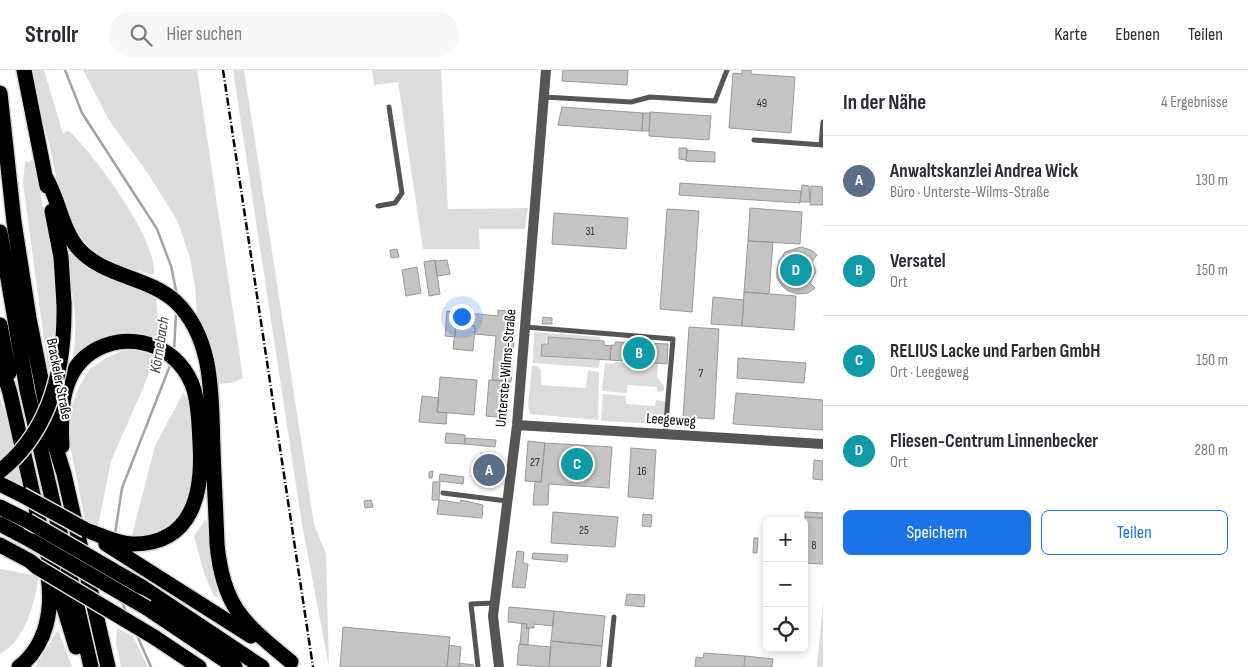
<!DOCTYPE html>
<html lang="de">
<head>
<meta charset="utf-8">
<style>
	:root { --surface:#fff; --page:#f7f7f7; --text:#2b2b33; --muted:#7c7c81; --line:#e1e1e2; --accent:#1a73e8 }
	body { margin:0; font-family:"Sofia Sans Condensed",sans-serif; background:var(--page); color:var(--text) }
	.controls { position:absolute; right:15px; bottom:15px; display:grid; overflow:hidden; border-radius:8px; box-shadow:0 2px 8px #0003 }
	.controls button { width:45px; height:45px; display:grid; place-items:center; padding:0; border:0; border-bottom:1px solid var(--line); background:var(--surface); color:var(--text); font:25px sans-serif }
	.you { position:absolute; left:461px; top:246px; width:18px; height:18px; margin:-12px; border:4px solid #fff; border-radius:50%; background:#1a73e8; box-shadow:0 0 0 8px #1a73e833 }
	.badge { display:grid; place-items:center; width:32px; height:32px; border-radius:50%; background:var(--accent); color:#fff; font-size:16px; font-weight:700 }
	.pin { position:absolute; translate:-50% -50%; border:2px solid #fff; box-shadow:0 1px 5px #0006 }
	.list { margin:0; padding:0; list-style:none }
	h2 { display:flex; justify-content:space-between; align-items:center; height:65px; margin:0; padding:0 20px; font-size:21px }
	h2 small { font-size:16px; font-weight:400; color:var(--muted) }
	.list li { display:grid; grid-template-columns:32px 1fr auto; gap:15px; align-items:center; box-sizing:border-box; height:90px; padding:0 20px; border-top:1px solid var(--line) }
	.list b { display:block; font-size:19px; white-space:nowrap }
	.list p { margin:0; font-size:16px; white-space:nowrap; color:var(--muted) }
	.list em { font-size:16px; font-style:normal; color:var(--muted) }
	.actions { display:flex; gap:10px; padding:15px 20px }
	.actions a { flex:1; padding:11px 0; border:1px solid var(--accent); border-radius:8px; text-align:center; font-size:18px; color:var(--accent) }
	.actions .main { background:var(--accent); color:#fff }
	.icon { flex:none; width:28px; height:28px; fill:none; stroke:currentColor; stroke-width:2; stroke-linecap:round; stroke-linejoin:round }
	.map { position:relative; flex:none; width:823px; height:597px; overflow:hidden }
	header { display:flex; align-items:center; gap:30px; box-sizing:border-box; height:70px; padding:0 25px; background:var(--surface); border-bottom:1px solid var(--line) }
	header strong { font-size:24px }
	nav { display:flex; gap:28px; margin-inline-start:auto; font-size:18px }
	.search { width:350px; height:45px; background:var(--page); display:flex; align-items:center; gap:12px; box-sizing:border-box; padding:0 18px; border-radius:28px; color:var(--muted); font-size:19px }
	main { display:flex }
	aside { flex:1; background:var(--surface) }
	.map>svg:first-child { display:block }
	.green { fill:#dcdcdc }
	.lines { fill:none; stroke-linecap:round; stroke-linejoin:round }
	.stream { stroke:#a3a3a3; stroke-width:2.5 }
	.building { fill:#c4c4c4; stroke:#999 }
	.highway-casing { stroke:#dbdbdb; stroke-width:18 }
	.lane { stroke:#555; stroke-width:5 }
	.street { stroke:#555; stroke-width:10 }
	.highway { stroke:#000; stroke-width:15 }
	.rail { stroke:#000; stroke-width:2.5; stroke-dasharray:8 2.5 1 2.5; stroke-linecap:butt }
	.highway-bridge-casing { stroke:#dbdbdb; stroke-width:18; stroke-linecap:butt }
	.highway-bridge { stroke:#000; stroke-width:15 }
	.labels { text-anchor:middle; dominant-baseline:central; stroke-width:4; stroke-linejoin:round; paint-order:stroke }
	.number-label { font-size:12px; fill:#313131 }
	.street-label { font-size:15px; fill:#000; stroke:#fff }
	.water-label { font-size:16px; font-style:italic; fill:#444; stroke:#fff }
</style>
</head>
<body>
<header>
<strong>Strollr</strong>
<div class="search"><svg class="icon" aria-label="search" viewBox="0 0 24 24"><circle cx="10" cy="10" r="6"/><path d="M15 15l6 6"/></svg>Hier suchen</div>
<nav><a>Karte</a><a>Ebenen</a><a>Teilen</a></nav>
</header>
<main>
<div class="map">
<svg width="823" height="597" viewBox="0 0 823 597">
	<rect width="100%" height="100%" fill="#fff"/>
	<path class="green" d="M28,0H44L63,64L68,60C94,84 158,170 154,205C128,198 91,189 76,166C59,139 57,107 50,78C44,52 35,26 28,0Z
		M83,0H197L243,308L232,313L217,314L197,248L195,216L190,188L178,152L149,105L109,50Z
		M233,0H244L314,454L326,484L329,597L302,454Z
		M372,0H441L448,139L528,138L525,159H479L480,179H423L398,12L374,15Z
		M34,90L56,207L57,248L54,298L48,299L23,113L25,92Z
		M73,182L156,226L158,251L157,269L141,267L70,298C81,263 73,223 66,187Z
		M534,262L600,267V270L547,267L546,273H542L541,286L600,290L599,298L533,293Z
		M124,280L140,281L154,286L147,309L111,391L98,456L85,450L67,360L70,340L79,317L90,299L106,288Z
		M615,292L649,295L658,293L657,307L664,316V321L657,322V317L627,315V323L602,321L605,293L614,294Z
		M532,296H537L541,300V315L586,318L588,300L599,302L598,350L530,344L528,336Z
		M183,323L189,331C196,381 207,468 132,465L155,376Z
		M603,324L626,326V334L655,336L656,330L665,331L664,354L601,351Z
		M0,328L8,350L25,416L0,405Z
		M206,449L218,527L214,526L204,503L194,466Z
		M0,499L39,506C34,534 26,570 0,584Z
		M823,533V597H817Z
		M117,558L133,566L148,597H121L116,572Z
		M58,560L72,597H35Z"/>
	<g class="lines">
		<path class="stream" d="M65,0L82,43L157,159L171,196L177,225
			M174,282L176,243
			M115,464L122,418L171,293
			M122,531L126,543
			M136,563L151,597"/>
	</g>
	<path class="building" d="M563,0H628L627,15L562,11Z
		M742,0H751V4L795,7L791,63L729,58L733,3L742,4Z
		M562,37L643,43L642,61L558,55Z
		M650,42L711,46L709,70L649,66Z
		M643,43H650L649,61H642Z
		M679,78H687L686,90L679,89Z
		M687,80L715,82V92L686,91Z
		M680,113L801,121L800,133L679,125Z
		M802,115L809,116L810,132H800Z
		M811,116L823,117V135H810Z
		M750,138L802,142L800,174L748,171Z
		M667,139L699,141L692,242L660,239Z
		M554,143L628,148L626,179L552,174Z
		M748,171L773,172L769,224L744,222Z
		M801,177L811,180L817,185L812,191L816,202L810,213L815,218L808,223L798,224L788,221L782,216L777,208V199L779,191L785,182Z
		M397,179L399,187L391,188L390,180Z
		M435,190L440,224L429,226L424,192Z
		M447,190L450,204L437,206L435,191Z
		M417,197L421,223L406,226L402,200Z
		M744,222L796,226L794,260L742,256Z
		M713,227L744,230L742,256L711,254Z
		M498,240L516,242L511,312L492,310L496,266L475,264V256L456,254L455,267L445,266L447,241L498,246Z
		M543,247L552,248V254H542Z
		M456,254L475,256L473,281L453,279Z
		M689,257L719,259L714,349L683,347Z
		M548,267L604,271V275L611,276L610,290L541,286L542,274H548Z
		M615,272L668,274L667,294L610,290L611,275H615Z
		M738,288L806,293L804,313L737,308Z
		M440,307L477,310L474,345L437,342Z
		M489,310L509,311L505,348L486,346Z
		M736,323L823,330V360L733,354Z
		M422,326L439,328L437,342L447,343L446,354L419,352Z
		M446,363L465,365V374L445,373Z
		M465,368L496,370L495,377L465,374Z
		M528,371L545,373L541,412L525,411Z
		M545,373L612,377L609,418L549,414L548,435H533L535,411L541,412Z
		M631,378L656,380L653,429L628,427Z
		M481,383L495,385L492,410L478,408Z
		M814,390L823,391V410L813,409Z
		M433,401L432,408H429V402Z
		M440,404L464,407L463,414L439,411Z
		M433,412H440L439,430H432Z
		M371,430L373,437L365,438L364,431Z
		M439,430L460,433L461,430L483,435L482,448L437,444Z
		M553,442L618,447L615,477L551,473Z
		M805,442L823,443V448L805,447Z
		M643,444L652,445L651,457L642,456Z
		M805,447L823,448V494L804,493Z
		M754,468H758L757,483H753Z
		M517,481L524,482L523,493L528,494L525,518L512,517Z
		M533,483L568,485L567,492L532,489Z
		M627,524L645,525L644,537L625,535Z
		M509,537L554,541L553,556L534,554V558H526L527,554L508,552Z
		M554,541L605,546L602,576L551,571Z
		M522,553L527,554L526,558H529L528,575L520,574Z
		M343,557L450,567L447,597H340Z
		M551,571L602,576L600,597H549Z
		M519,574L551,577L549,597L517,595Z
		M449,575L461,577L459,597H447Z
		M704,583L745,586L744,597H695L696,587L703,588Z
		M745,586L773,589L772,597H744Z
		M459,593L474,595L473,597H459Z"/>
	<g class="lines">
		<g class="highway-casing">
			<path id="highway" d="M24,0L47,116
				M0,23L14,152L29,248L52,365L64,404L108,597
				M46,108C59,130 61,156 77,177C102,207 148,206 176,232C215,270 211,329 213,379C214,411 216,442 217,474C223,538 244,553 291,592
				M52,141L61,187L64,234
				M0,162L27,320L91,597
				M0,255L9,303
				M0,291L10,323L43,469L76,577
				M62,376C60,340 61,298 97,279C135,259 182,279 194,320C199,337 199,356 200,373C203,421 194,474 133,474C116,474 101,465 86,460
				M0,414L22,425
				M0,437L28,451
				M0,454L32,471
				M106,474L251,566
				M0,475L30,491L37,497
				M142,517L262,597
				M147,538L235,597
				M154,567L199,597
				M19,597C47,575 53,539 48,506"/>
		</g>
		<path class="lane" d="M544,27L631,32L650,27L715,31L727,0
			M754,70L823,75
			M821,75L823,52
			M378,136L395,133L402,123L389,37
			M525,257L673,269L665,364
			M443,423L507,431
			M478,597L471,534L494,533
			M609,597L614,547"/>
		<path class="street" d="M517,355L823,374
			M499,597L493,546L517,355L546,0"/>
		<use href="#highway" class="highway"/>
		<path class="rail" d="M223,0L313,597"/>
		<g class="highway-bridge-casing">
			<path id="highway-bridge" d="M0,401C52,360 65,297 64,234
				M22,425L86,460
				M28,451L142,517
				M32,471L147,538
				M37,497L154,567"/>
		</g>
		<use href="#highway-bridge" class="highway-bridge"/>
	</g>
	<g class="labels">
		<g class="number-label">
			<text x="762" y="33">49</text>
			<text x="590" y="161">31</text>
			<text x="701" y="303">7</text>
			<text x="535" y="392">27</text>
			<text x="642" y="401">16</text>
			<text x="584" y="460">25</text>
			<text x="814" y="475">8</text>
		</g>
		<g class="street-label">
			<text transform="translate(506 298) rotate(-85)">Unterste-Wilms-Straße</text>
			<text transform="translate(59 309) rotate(79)">Brackeler Straße</text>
			<text transform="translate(671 350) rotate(4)">Leegeweg</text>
		</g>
		<g class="water-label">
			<text transform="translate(160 275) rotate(-81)">Körnebach</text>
		</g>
	</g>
</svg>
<div class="controls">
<button>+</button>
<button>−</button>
<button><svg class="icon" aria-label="locate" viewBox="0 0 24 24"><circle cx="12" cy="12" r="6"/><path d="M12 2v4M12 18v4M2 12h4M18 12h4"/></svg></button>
</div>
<div class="you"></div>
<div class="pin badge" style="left:489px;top:400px;background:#5c6f8a">A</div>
<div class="pin badge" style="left:639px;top:283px;background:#0f9aa8">B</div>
<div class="pin badge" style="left:577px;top:394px;background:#0f9aa8">C</div>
<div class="pin badge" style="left:796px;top:200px;background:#0f9aa8">D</div>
</div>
<aside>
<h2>In der Nähe<small>4 Ergebnisse</small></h2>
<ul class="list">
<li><span class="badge" style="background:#5c6f8a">A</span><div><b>Anwaltskanzlei Andrea Wick</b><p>Büro · Unterste-Wilms-Straße</p></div><em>130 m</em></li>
<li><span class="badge" style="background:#0f9aa8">B</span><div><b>Versatel</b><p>Ort</p></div><em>150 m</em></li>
<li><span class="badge" style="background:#0f9aa8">C</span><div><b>RELIUS Lacke und Farben GmbH</b><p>Ort · Leegeweg</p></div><em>150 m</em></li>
<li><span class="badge" style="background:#0f9aa8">D</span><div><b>Fliesen-Centrum Linnenbecker</b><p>Ort</p></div><em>280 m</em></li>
</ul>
<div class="actions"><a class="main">Speichern</a><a>Teilen</a></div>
</aside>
</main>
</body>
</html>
